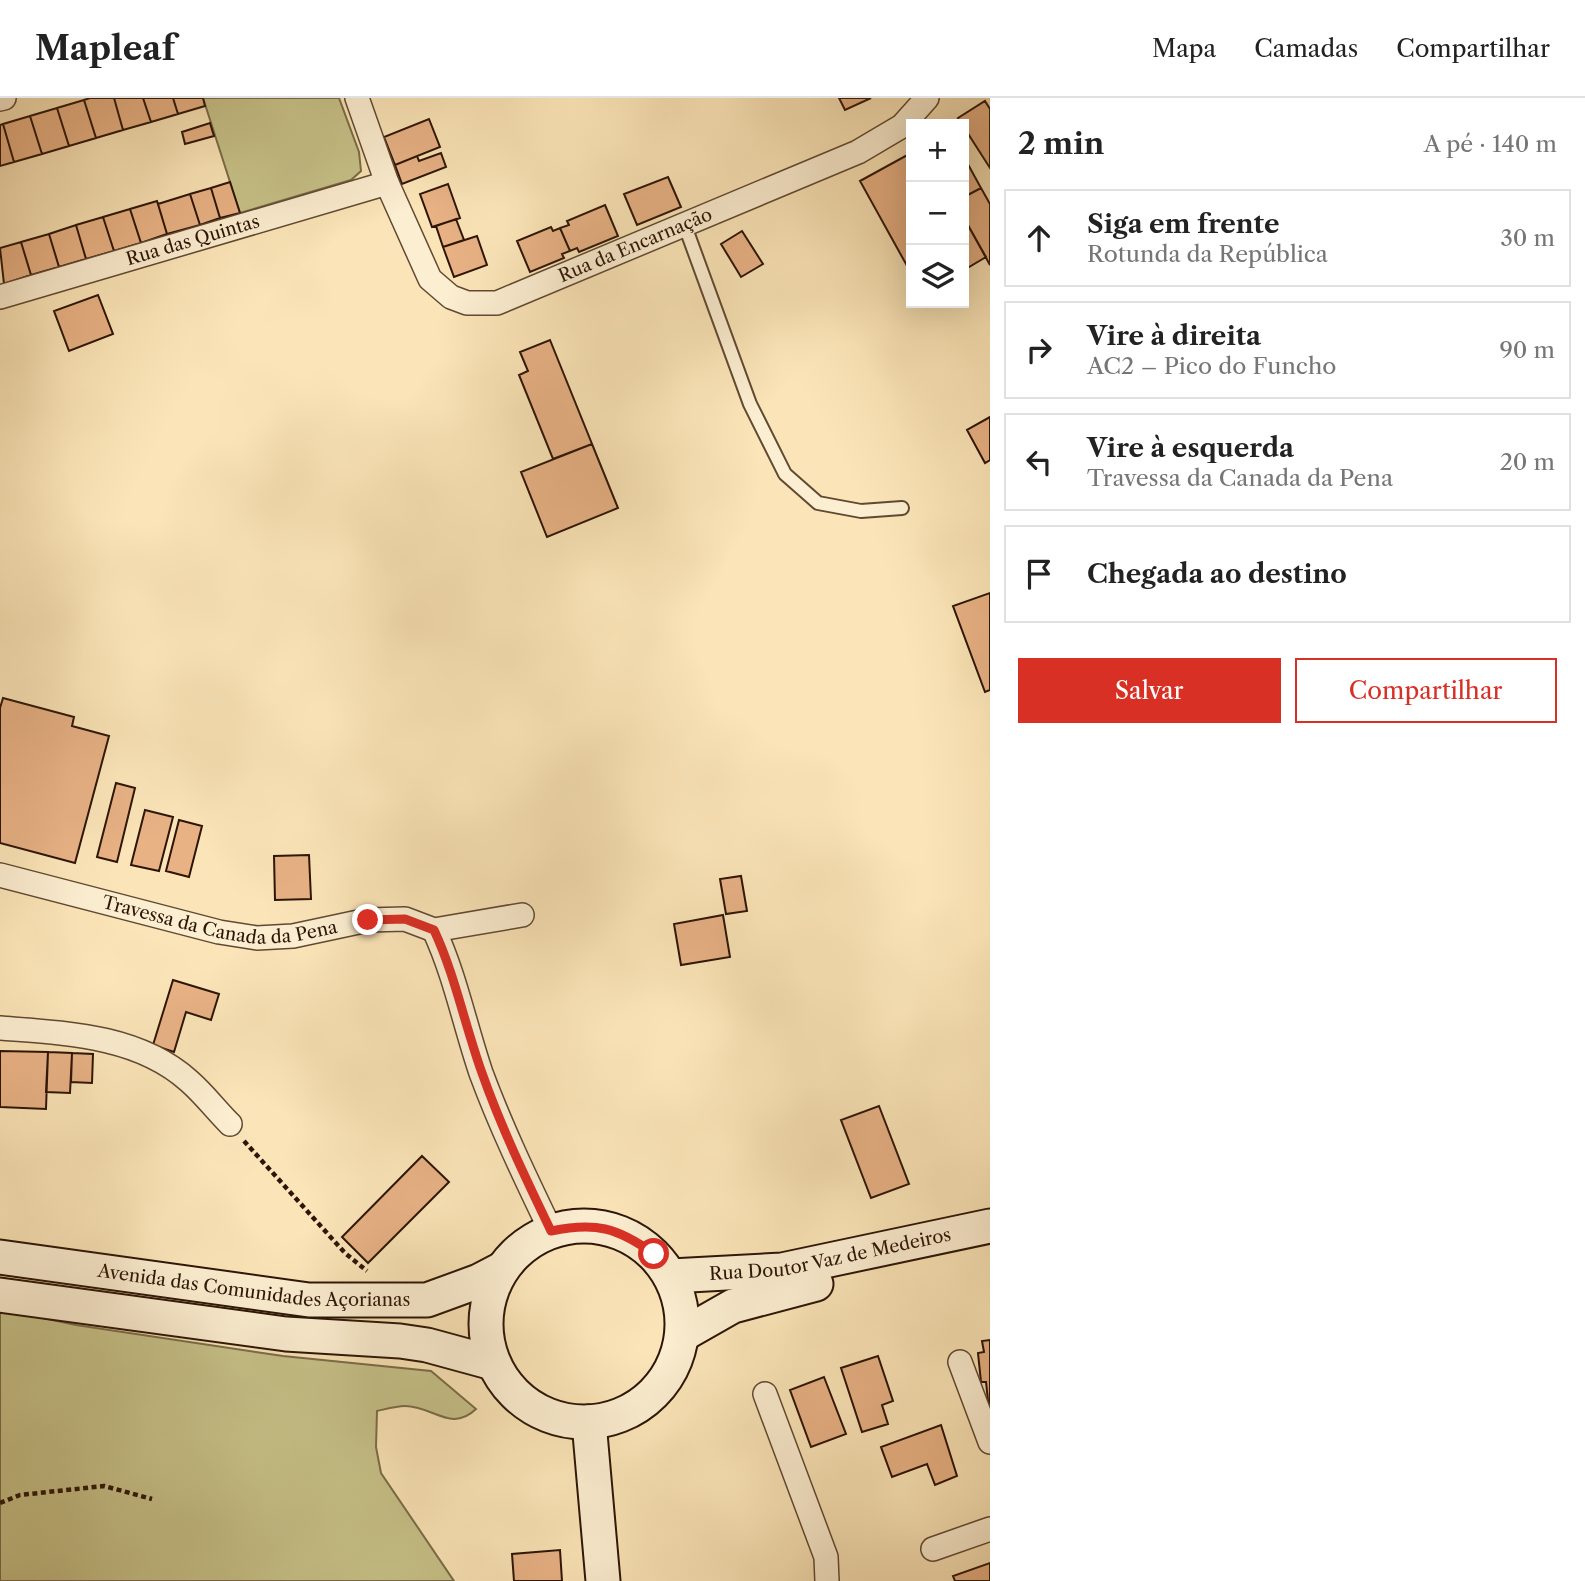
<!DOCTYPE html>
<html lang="pt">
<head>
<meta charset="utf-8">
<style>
	:root { --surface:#fff; --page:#f2f2f2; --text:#222; --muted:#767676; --line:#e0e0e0; --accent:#d93025 }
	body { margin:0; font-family:"Libre Caslon Text",serif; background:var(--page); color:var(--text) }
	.controls { position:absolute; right:21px; top:21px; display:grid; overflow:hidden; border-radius:0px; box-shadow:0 7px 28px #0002 }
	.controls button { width:63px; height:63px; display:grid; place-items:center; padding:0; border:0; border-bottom:2px solid var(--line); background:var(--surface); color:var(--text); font:35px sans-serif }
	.stop { position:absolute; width:21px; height:21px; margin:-16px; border:5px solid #d93025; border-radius:50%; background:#fff }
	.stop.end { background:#d93025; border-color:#fff; box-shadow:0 2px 7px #0008 }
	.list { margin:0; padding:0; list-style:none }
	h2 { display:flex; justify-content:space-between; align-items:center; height:91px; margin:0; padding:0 28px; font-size:30px }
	h2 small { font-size:23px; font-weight:400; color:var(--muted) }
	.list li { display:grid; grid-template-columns:46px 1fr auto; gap:21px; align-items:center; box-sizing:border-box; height:98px; margin:0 14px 14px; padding:0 14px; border:2px solid var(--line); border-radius:0px }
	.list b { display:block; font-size:26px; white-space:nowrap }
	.list p { margin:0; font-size:23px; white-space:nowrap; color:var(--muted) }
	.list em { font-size:23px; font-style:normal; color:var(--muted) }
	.actions { display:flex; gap:14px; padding:21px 28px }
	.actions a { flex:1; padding:16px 0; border:2px solid var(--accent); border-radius:0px; text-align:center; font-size:24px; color:var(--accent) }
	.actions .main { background:var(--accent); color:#fff }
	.icon { flex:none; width:38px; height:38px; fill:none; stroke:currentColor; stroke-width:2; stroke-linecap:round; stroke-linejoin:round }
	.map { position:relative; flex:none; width:990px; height:1483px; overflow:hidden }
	header { display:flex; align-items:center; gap:42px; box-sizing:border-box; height:98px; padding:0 35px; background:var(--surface); border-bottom:2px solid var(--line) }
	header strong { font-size:33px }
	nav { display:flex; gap:38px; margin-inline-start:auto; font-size:24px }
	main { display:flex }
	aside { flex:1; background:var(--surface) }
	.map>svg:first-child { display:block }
	.green { fill:#c7c289; stroke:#7a6c48; stroke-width:2 }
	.building { fill:#e8b285; stroke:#2c1506; stroke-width:2 }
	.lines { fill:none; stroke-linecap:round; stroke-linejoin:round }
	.lane-casing { stroke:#604932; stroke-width:16 }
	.street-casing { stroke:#604932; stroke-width:26 }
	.secondary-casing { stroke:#2c1506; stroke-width:37 }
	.path { stroke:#2c1506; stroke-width:4.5; stroke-dasharray:5 3.5; stroke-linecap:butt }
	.lane { stroke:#fceed1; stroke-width:12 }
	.street { stroke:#fceed1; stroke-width:23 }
	.secondary { stroke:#fceed1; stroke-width:33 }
	.route { stroke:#d93025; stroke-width:9 }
	.labels { text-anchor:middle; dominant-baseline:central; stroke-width:6; stroke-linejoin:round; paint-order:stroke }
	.street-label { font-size:18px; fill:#2c1506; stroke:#fceed1 }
</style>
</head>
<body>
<header>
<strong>Mapleaf</strong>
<nav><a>Mapa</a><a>Camadas</a><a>Compartilhar</a></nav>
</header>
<main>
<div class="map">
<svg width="990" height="1483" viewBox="0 0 990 1483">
	<rect width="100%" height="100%" fill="#fbe5b8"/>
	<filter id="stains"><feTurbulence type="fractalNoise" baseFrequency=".00286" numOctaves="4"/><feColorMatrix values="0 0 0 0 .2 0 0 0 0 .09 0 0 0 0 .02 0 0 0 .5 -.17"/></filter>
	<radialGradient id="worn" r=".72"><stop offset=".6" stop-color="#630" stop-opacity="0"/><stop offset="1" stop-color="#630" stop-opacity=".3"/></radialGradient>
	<path class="green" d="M203,0H339L359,54L361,73L351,82L240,115Z
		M0,1211L76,1227L283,1258L431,1273L476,1311C451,1335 433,1308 405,1308C396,1308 386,1311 377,1313L376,1349L381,1375L454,1483H0Z"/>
	<path class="building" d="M90,0H114L123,32L96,40L84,2Z
		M114,0H143L151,24L123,32Z
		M143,0H173L178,16L151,24Z
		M173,0H203L205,8L178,16Z
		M839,0H871L845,12Z
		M84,2L96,40L69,48L57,10Z
		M985,3L990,11V70L958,20Z
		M57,10L69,48L42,56L30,18Z
		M30,18L42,56L14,64L3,26Z
		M429,21L440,49L395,67L384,39Z
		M210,25L214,38L185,46L182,34Z
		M3,26L14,64L0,68V27Z
		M441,55L446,69L402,86L395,67L417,58L419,63Z
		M911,55V175L860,83Z
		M964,59L981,90L964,99Z
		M668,79L681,109L637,127L624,96Z
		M230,84L240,115L220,120L211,90Z
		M448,86L460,120L432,129L420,96Z
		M211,90L220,120L200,127L190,96Z
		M981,90L990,106V167L964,120V99Z
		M190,96L200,127L167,136L158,106Z
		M157,103L167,136L141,145L130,111Z
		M605,107L618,138L579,154L577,150L570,153L560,130L569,127L567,123Z
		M130,111L141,145L114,153L103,119Z
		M103,119L114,153L86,161L76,127Z
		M964,120L986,159L964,172Z
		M456,121L464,142L443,149L436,128Z
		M76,127L86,161L59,169L49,136Z
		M551,129L553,133L560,130L570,153L562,156L564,160L530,174L517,143Z
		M742,133L763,166L741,179L721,146Z
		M49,136L59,169L31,177L21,144Z
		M477,138L487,167L454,179L443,149Z
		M21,144L31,177L4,186L0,150Z
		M98,197L113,236L69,253L54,213Z
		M550,242L592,346L553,361L519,277L528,273L520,254Z
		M990,319V362L985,365L967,332Z
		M592,346L618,410L547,439L521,374Z
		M990,495V592L985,594L953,508Z
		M3,600L74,619L72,628L109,638L75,765L0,745V610Z
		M116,685L135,690L117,764L97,759Z
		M145,712L173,719L159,773L131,767Z
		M179,722L202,728L189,779L166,773Z
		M309,757L311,801L275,802L274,758Z
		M741,778L747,813L726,816L720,781Z
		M723,817L730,859L681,867L674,826Z
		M173,882L219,896L211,922L186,914L174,954L153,947Z
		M0,953L48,954L46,1011L0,1009Z
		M48,954L72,955L70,995L46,994Z
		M72,955L93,956L92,985L71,984Z
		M879,1008L909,1086L871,1100L841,1022Z
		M422,1058L449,1084L368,1165L342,1139Z
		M990,1242V1312H989L986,1284H981L978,1255L984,1254L982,1243Z
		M878,1258L893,1303L882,1307L888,1326L862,1334L841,1270Z
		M824,1279L846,1336L811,1349L790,1292Z
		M941,1327L957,1378L935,1387L927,1366L892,1379L881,1349Z
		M560,1452L562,1483H514L512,1456Z
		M990,1465V1483H955L953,1478Z"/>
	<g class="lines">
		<g class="lane-casing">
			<path id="lane" d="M685,128L750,306L785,376L818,405L861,413L902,410"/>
		</g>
		<g class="street-casing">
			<g id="street">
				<path id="s1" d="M357,0L387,85L430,181L451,199L467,205H497L858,54L902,28L927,0"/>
				<path d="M0,1L4,0"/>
				<path id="s2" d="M0,199L387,85"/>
				<path id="s3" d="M0,777L219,834L257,840L293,838L368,822L405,821L434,832L522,817"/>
				<path d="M434,832C455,877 465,928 481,975C501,1029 526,1081 551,1133"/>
				<path d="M0,930C64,935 138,937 189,983C204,996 216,1012 230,1026"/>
				<path d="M960,1264L990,1344"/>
				<path d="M765,1296L826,1459L827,1483"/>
				<path d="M933,1451L990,1431"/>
			</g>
		</g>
		<g class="secondary-casing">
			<g id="secondary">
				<circle cx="584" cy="1226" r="98"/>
				<path id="s4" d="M0,1159L309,1202H427L479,1183L502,1171"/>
				<path id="s5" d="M671,1178L782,1172L990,1128"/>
				<path d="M0,1197L286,1236L400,1243L427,1247L493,1265"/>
				<path d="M682,1237L733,1208L816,1186"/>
				<path d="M589,1324L603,1483"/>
			</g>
		</g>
		<path class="path" d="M244,1043L345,1155L367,1173
			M0,1405L20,1397L104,1388L152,1401"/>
		<use href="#lane" class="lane"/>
		<use href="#street" class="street"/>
		<use href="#secondary" class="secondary"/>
	</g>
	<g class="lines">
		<path class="route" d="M368,822L405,821L434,832C455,877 465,928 482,975C501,1029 526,1081 551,1133C595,1124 617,1129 654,1156"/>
	</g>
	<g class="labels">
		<g class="street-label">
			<text stroke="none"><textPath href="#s2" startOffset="201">Rua das Quintas</textPath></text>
			<text stroke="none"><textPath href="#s1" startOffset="420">Rua da Encarnação</textPath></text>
			<text stroke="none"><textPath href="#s3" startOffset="226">Travessa da Canada da Pena</textPath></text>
			<text stroke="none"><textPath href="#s5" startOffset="161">Rua Doutor Vaz de Medeiros</textPath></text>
			<text stroke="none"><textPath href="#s4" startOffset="256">Avenida das Comunidades Açorianas</textPath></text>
		</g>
	</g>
	<rect width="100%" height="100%" filter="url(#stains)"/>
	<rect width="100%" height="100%" fill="url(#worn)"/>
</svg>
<div class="controls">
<button>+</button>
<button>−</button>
<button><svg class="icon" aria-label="layers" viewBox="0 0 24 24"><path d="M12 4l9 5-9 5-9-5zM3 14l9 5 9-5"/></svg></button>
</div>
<div class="stop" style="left:654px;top:1156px"></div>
<div class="stop end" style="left:368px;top:822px"></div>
</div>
<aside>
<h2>2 min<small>A pé · 140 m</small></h2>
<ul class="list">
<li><svg class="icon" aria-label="ahead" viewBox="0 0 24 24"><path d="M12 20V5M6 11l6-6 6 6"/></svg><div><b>Siga em frente</b><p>Rotunda da República</p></div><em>30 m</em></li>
<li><svg class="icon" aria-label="right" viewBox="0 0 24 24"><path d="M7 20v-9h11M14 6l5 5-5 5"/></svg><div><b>Vire à direita</b><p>AC2 – Pico do Funcho</p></div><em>90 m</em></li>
<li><svg class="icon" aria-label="left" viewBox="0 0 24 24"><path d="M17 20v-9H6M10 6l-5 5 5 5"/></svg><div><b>Vire à esquerda</b><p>Travessa da Canada da Pena</p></div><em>20 m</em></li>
<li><svg class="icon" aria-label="arrive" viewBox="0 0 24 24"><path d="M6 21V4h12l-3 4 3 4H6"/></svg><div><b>Chegada ao destino</b></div></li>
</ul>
<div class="actions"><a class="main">Salvar</a><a>Compartilhar</a></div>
</aside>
</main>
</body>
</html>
